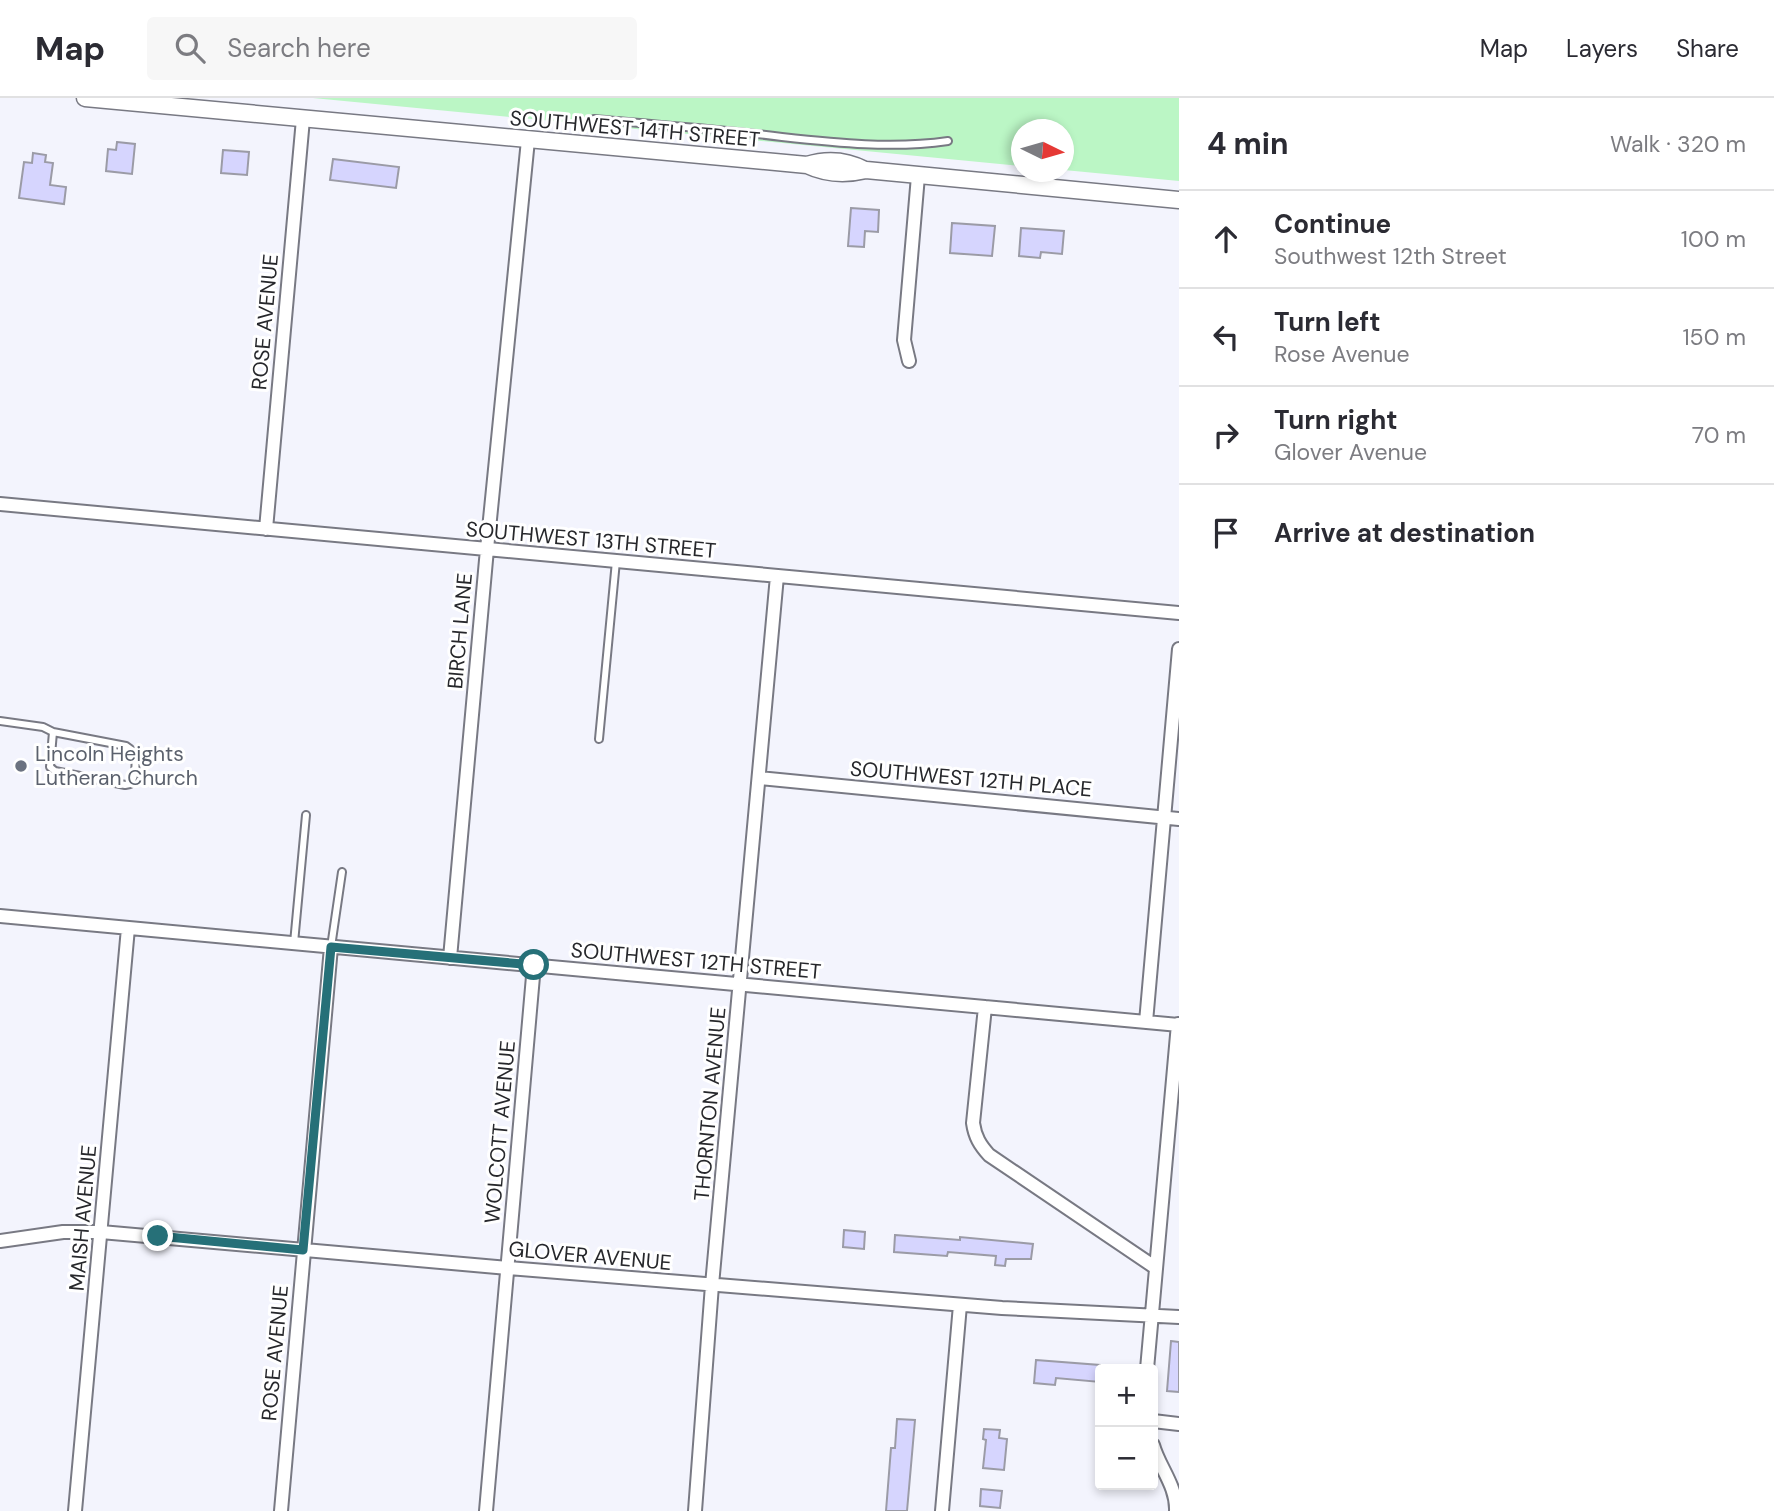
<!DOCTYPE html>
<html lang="en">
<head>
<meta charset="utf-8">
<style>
	:root { --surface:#fff; --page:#f7f7f7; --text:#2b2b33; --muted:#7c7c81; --line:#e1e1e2 }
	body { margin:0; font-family:"DM Sans",sans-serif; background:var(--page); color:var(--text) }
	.controls { position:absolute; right:21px; bottom:21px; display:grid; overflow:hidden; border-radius:7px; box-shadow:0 4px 10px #0003 }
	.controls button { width:63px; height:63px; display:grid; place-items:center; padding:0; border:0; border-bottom:2px solid var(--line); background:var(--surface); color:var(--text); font:35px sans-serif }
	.compass { position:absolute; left:1011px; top:21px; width:63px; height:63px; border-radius:50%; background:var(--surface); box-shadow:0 4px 10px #0003; rotate:95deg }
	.stop { position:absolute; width:21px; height:21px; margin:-16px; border:5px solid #267078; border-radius:50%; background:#fff }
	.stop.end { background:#267078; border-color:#fff; box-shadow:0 2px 7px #0008 }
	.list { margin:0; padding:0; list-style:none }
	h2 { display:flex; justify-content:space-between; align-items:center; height:91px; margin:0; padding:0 28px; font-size:30px }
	h2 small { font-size:23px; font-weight:400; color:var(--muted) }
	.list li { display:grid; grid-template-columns:46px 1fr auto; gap:21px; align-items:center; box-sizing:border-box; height:98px; padding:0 28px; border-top:2px solid var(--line) }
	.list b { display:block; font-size:26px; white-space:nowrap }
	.list p { margin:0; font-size:23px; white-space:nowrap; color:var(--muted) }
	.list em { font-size:23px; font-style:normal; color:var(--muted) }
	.icon { flex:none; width:38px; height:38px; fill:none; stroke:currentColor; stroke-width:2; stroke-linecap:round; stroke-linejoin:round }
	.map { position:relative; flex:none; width:1179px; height:1413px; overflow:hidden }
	header { display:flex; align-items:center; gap:42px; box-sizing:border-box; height:98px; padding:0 35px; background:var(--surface); border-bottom:2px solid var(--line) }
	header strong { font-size:33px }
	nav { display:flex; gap:38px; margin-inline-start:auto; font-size:24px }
	.search { width:490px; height:63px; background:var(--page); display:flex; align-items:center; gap:18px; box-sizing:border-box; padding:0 24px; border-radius:7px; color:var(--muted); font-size:26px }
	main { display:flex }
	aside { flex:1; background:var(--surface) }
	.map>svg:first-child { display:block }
	.green { fill:#bbf6c5 }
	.building { fill:#d6d5fe; stroke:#9b9ba6; stroke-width:2 }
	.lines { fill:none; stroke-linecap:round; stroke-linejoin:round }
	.service-casing { stroke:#787983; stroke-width:10 }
	.minor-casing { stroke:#787983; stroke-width:16 }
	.tertiary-casing { stroke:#787983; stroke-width:19 }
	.service { stroke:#fff; stroke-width:6 }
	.minor { stroke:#fff; stroke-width:12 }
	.tertiary { stroke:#fff; stroke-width:16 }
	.route { stroke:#267078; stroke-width:9 }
	.worship-dot { fill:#6b7280; stroke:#fff; stroke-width:2.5 }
	.labels { text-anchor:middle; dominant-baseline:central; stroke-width:6; stroke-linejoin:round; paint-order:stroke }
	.street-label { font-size:21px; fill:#26272b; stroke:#fff }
	.worship-label { font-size:21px; fill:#5b616d; stroke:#fff; text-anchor:start }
</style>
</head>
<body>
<header>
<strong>Map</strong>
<div class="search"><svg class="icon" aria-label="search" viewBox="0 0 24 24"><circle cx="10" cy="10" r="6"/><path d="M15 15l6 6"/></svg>Search here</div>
<nav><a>Map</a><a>Layers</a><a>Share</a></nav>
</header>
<main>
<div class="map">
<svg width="1179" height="1413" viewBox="0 0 1179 1413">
	<rect width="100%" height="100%" fill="#f3f4fd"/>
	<path class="green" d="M313,0H1179V83L1064,72V32H1021V68Z"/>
	<path class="building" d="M117,44L135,46L132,76L106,73L108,51L116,52Z
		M223,52L249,54L247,77L221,75Z
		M33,55L46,57L45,64L53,65L50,87L66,89L64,106L19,100L24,64L32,65Z
		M333,61L399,69L396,90L330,82Z
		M851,110L879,112L878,134L865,133L864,149L848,148Z
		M952,125L995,128L992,158L950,155Z
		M1021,130L1064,133L1062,156L1041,154L1040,160L1019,158Z
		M844,1132L865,1134L864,1151L843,1149Z
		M895,1137L960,1142V1139L1033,1146L1031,1161H1006L1005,1168L995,1167L996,1158L948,1154L947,1158L894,1154Z
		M1171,1243L1179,1244V1294L1167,1293Z
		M1036,1262L1100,1267V1284L1056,1280L1055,1287L1034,1285Z
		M897,1321L915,1322L907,1413H886L891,1350H895Z
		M984,1331L1000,1332L999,1340L1007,1341L1004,1372L983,1370L986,1342L983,1341Z
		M981,1391L1002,1393L1000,1410L980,1408Z"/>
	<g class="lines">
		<g class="service-casing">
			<path id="service" d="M594,21C657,27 720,31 782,39C837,45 893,51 948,43
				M0,623L43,629L53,634L126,648C139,655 137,675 130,686L125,687L55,673L50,669L53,634
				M599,641L616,463
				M294,845L306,717
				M331,849L342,774"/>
		</g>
		<g class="minor-casing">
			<path id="minor" d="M909,263L904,242L918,78
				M0,406L1179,515
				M266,431L303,21
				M759,680L1179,721
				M0,818L1179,927
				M450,860L487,451L528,42
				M985,909L973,1025C975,1039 980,1047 989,1057L1156,1170
				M1146,924L1179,551
				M0,1143L63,1134H101L508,1170L1002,1210L1179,1219
				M1147,1271L1178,926
				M1153,1323L1179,1326
				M1153,1347C1159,1369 1177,1388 1176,1413
				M75,1413L128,830
				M281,1413L331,849
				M486,1413L534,867
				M695,1413L712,1187L777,478
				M942,1413L960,1207"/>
		</g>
		<g class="tertiary-casing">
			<path id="tertiary" d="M85,0L807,67C826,76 845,77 866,72L1179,102
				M807,67C826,61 846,62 865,72"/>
		</g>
		<use href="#service" class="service"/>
		<use href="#minor" class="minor"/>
		<use href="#tertiary" class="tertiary"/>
	</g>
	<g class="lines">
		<path class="route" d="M158,1138L303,1152L331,849L534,867"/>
	</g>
	<circle class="worship-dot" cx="21" cy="668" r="7"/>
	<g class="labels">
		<g class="street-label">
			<text transform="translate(635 31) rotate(5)">SOUTHWEST 14TH STREET</text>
			<text transform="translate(265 224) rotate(-85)">ROSE AVENUE</text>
			<text transform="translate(591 442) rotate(5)">SOUTHWEST 13TH STREET</text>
			<text transform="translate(460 533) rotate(-85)">BIRCH LANE</text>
			<text transform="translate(971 681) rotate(5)">SOUTHWEST 12TH PLACE</text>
			<text transform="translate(696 863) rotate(5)">SOUTHWEST 12TH STREET</text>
			<text transform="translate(710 1006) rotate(-85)">THORNTON AVENUE</text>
			<text transform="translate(500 1034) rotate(-85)">WOLCOTT AVENUE</text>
			<text transform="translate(83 1120) rotate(-85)">MAISH AVENUE</text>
			<text transform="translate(590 1158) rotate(5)">GLOVER AVENUE</text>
			<text transform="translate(275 1255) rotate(-85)">ROSE AVENUE</text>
		</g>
		<g class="worship-label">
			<text x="35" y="656">Lincoln Heights<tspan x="35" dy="24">Lutheran Church</tspan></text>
		</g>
	</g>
</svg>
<div class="controls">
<button>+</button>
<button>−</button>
</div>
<svg class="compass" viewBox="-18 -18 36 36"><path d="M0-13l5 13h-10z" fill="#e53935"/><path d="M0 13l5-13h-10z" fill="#7c7c81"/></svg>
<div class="stop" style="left:534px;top:867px"></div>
<div class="stop end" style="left:158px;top:1138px"></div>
</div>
<aside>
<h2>4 min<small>Walk · 320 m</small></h2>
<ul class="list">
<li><svg class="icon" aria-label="ahead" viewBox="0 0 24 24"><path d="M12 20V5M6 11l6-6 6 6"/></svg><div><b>Continue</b><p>Southwest 12th Street</p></div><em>100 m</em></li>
<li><svg class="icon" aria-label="left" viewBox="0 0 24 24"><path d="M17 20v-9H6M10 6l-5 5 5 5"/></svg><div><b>Turn left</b><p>Rose Avenue</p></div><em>150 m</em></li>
<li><svg class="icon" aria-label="right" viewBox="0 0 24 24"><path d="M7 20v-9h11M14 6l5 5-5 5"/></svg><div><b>Turn right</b><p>Glover Avenue</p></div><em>70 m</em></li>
<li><svg class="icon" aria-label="arrive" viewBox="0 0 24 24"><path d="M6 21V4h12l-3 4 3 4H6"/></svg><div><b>Arrive at destination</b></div></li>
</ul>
</aside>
</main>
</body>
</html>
